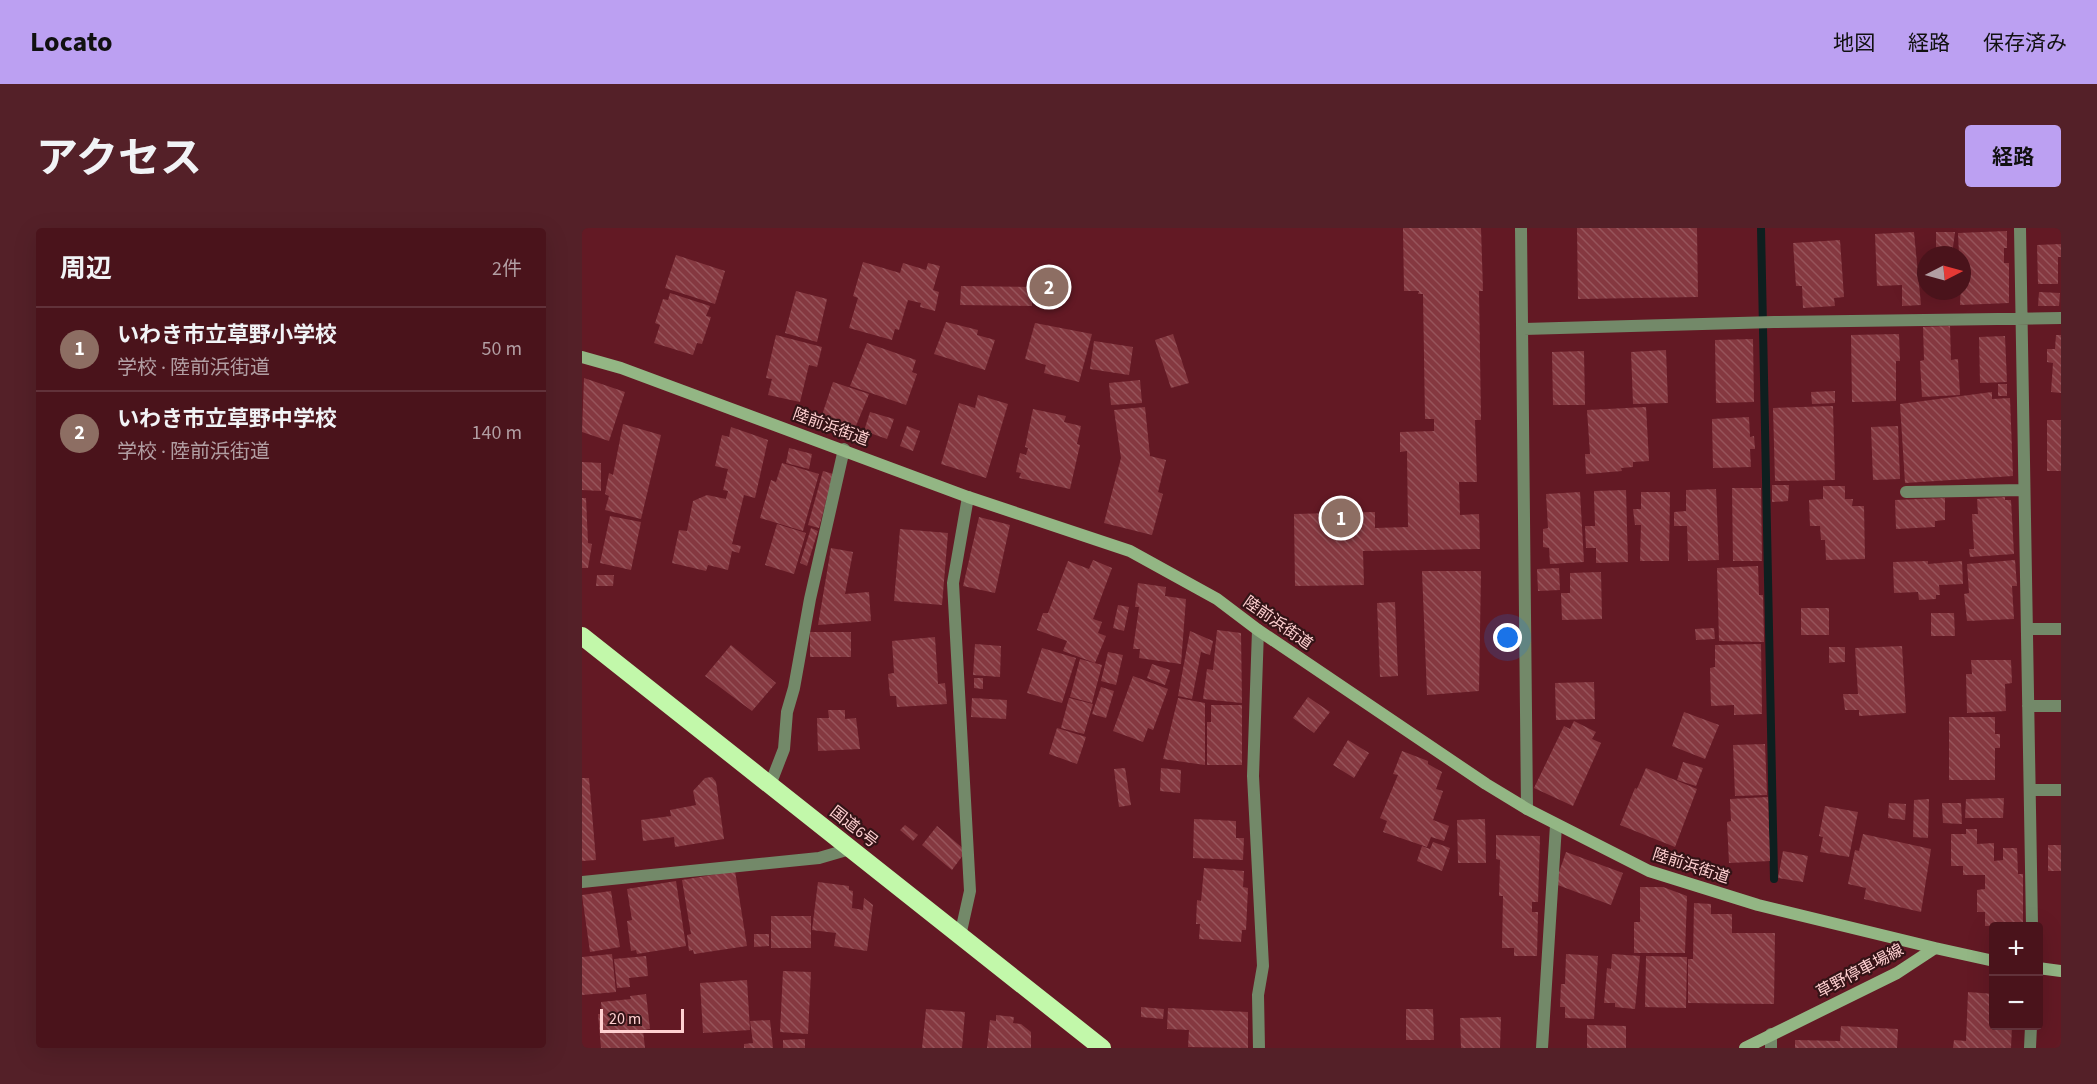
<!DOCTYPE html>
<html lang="ja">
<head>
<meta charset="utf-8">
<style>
	:root { --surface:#4a131b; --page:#542028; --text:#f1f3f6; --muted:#b29ea3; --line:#61323a; --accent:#bca0f2 }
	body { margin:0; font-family:"Source Sans 3","Noto Sans JP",sans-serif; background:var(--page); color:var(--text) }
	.controls { position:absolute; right:18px; bottom:18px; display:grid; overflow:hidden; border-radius:6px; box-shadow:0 6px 24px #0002 }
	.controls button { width:54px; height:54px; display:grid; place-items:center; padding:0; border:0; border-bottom:2px solid var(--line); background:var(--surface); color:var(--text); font:30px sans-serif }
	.compass { position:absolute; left:1335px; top:18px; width:54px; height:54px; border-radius:50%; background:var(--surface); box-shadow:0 6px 24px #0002; rotate:84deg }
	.scale { position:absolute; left:18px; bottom:15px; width:84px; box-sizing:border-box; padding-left:6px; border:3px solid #ffd0d1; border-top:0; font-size:16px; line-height:21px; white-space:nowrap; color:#ffd0d1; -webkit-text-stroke:4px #341316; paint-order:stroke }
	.you { position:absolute; left:926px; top:410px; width:21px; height:21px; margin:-15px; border:4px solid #fff; border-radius:50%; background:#1a73e8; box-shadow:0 0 0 9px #1a73e833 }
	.badge { display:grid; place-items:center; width:39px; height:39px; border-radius:50%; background:var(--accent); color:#fff; font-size:20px; font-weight:700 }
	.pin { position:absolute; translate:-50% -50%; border:3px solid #fff; box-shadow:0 2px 6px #0006 }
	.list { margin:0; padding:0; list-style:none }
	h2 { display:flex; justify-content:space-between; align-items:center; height:78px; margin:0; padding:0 24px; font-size:26px }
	h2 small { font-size:20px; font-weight:400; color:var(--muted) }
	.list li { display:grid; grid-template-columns:39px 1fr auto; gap:18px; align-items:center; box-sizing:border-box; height:84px; padding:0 24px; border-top:2px solid var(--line) }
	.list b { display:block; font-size:22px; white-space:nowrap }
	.list p { margin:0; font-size:20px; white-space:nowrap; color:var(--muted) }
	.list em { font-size:20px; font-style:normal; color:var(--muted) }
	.map { position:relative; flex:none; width:1479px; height:820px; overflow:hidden; border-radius:6px }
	header { display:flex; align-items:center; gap:36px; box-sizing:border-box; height:84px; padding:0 30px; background:var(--accent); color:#111 }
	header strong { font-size:28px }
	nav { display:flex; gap:33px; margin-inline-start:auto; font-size:21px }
	.intro { display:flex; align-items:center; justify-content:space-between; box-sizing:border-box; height:144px; padding:0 36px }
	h1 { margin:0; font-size:42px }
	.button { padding:15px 27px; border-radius:6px; background:var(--accent); color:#111; font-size:21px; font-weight:700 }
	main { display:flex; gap:36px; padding:0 36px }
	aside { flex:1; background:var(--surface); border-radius:6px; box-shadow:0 6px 24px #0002 }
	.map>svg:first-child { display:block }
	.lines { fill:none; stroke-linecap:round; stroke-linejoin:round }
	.stream { stroke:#0e1f1f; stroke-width:8 }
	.building { fill:url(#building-back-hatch) }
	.street { stroke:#738969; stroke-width:12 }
	.secondary { stroke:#93b684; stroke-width:12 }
	.highway { stroke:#c2f8aa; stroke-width:18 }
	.labels { text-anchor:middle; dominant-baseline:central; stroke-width:4.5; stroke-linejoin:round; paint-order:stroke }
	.street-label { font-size:16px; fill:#ffd0d1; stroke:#341316 }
</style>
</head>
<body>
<header>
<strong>Locato</strong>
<nav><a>地図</a><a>経路</a><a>保存済み</a></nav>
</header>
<div class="intro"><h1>アクセス</h1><a class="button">経路</a></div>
<main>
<aside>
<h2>周辺<small>2件</small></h2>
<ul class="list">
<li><span class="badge" style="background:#8d6e63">1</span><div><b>いわき市立草野小学校</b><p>学校 · 陸前浜街道</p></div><em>50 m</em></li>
<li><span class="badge" style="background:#8d6e63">2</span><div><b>いわき市立草野中学校</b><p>学校 · 陸前浜街道</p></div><em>140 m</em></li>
</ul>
</aside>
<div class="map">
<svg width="1479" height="820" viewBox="0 0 1479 820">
	<defs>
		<pattern id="building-back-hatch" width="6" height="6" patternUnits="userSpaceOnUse" patternTransform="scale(1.5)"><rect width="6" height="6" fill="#853840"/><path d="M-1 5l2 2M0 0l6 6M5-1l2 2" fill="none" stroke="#97545b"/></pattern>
	</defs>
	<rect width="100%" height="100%" fill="#631924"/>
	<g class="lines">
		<path class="stream" d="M1179,0L1192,651"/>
	</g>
	<path class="building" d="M821,0H899L901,63H897L899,192H893L895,254H877L878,287L897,286L898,321L781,323L782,357L713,358L712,286L793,284V300L826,299L825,223L818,224V204L852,203V191H843L841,66H836L837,63H822Z
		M995,0H1115L1116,69L996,71Z
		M1425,3V20H1422V35H1427V75L1378,77L1380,27H1377L1376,5Z
		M1332,4L1339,77L1320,78V57L1295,58L1293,6Z
		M1354,4H1373L1370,27H1354Z
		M1258,12L1262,69L1252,70L1253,78L1221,80L1220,58H1214L1211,15Z
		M1479,16V29H1476V56H1456L1455,17Z
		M94,27L143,43L133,76L83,60Z
		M281,34L318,45L321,35L344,42L346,35L358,38L351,62L357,64L353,83L338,79L339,75L326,72L317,102L313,101L310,112L267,100L276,70L271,68Z
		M379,58L450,59V78L378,77Z
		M214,63L245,71L235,114L203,105Z
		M1457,64L1478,65L1477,78H1456Z
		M88,65L128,78L124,88L129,89L120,116L115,115L111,127L72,115L78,97L73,95L81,71L86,72Z
		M364,94L396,102L395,107L413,112L403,142L352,126Z
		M453,95L510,106L497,154L462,145L464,137L443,131Z
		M1368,98L1369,132L1376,131L1378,167L1340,169L1338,133L1342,132L1341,99Z
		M591,106L607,155L589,160L573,112Z
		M1317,106L1318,133H1314V173L1270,174L1269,107Z
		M194,107L240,119L235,139L227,137L218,174L186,167L190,151L184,150Z
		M1474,107H1479V165L1469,164L1471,135L1465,134V121H1473Z
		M1423,108L1425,154L1398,155L1397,109Z
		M1171,111L1172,174L1134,175L1133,112Z
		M512,113L551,119L547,147L508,141Z
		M285,115L334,132L330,144L335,146L324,177L268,158Z
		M1084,122L1086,175L1051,176L1049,124Z
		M1002,123L1003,177H971L970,124Z
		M2,150L43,164L27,213L0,204Z
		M558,152L560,175L529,177L527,155Z
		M251,154L287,166L271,205L238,193Z
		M1416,156H1425V168H1416Z
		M1253,163V175L1230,176L1229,164Z
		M1410,164V171L1428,170L1431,248L1323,255L1318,176Z
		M396,167L426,176L404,250L359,236L377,175L393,180Z
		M1251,178L1253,252L1193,253L1191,180Z
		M563,179L568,228L584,232L576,264L581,266L570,307L522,295L539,230L532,182Z
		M1064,179L1067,233L1051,234V239L1039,240L1040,243L1004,246L1003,226H1008L1005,182Z
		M451,181L484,188L482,194L499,198L495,216L498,217L488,261L437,250L439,245L434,244L438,225L444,227L446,220L443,219Z
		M288,184L312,191L305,211L282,203Z
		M1167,189L1168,209L1172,208L1173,221H1168L1169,239L1131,240L1130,191Z
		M1465,192H1479V243H1465Z
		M41,196L79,207L59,291L23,282L27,268L23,266L27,245L31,247Z
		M325,198L338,203L331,223L318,218Z
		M1316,198L1318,251L1291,252L1289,199Z
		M149,199L186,212L173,270L162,267L150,316L159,318L157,325L150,323L146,342L126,337L124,343L90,335L97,302L105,303L111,273L125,267L144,271L146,263L141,262L146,241L133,238L140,207L147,209Z
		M207,220L230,226L227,241L204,235Z
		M0,234L19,235V263L0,262Z
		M200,235L237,246L221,303L178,290L189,252L194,254Z
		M241,243L251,246L237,300L226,297Z
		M1190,257H1207L1206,273L1190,274Z
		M1241,258H1263V271H1271L1270,278H1282L1283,331L1244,332L1243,312H1239L1238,298H1228L1227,272L1241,271Z
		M1150,260H1179L1180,333H1151Z
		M1134,261L1137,332L1106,333L1105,298H1092V284L1104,283V262Z
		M1044,262L1046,334L1014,335V320H1004L1003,298H1013L1012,263Z
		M998,264L1002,334L968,336L967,320L961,319V301L966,300L964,266Z
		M1059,264H1088L1087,333H1058L1059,297H1053L1051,281H1059Z
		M1423,269V272H1429L1432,326L1388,329L1387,321H1392L1390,286H1396L1395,271Z
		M0,270H4L6,315L10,316L6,340H0Z
		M1363,270V292L1353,293V299L1314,301L1313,272Z
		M28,288L59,294L49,342L18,335Z
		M397,289L428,297L413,365L381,358Z
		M195,296L224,305L212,346L183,337Z
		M229,300L236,303L225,338L218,335Z
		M318,301L366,305L360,377L312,373Z
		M249,320L271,324L263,366L287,364L289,393L236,397Z
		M511,332L530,340L511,391L520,394L516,405L524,408L513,435L481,423L485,413L455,402L461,385H466L486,333L507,341Z
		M1433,332L1435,358H1430L1432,391L1385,393L1382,366L1387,365L1385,336Z
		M1346,333V336L1380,333L1381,356L1357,357L1358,367H1354V371L1337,372L1336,364L1312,365L1311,334Z
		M1176,338L1177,367H1181L1182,414L1137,413L1135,340Z
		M977,340L978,362L956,363L955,341Z
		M840,343H899L897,463L845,467Z
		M1019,344L1020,391L980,392L979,365H988V345Z
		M15,347H32L31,358H14Z
		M556,355L584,359L583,368L604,371L599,436L557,430L558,421H551L557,379H553Z
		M813,374L816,448L798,449L795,375Z
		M536,377L547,379L542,403L531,400Z
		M1219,380H1247V407H1219Z
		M1349,385H1372L1373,408H1349Z
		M1132,400L1133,411L1114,412L1113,401Z
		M635,402L659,405L660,475L621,471L625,441L631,442Z
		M608,403L631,413L628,427L619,424L610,471L596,468Z
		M228,404H269V429H228Z
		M353,409L356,456L363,455L365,476L315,479L314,468H308L306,446L312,445L310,413Z
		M393,416L419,418L418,449L391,447Z
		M1179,416L1180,486L1152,487V477L1129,478L1128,440L1133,439V417Z
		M149,417L194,455L170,483L123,448Z
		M1320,418L1324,485L1277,488V482H1263L1261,466H1276L1273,420Z
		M1247,419H1263V434L1247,435Z
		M460,420L494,430L480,475L445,465Z
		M526,424L541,427L534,457L519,453Z
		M498,431L520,437L510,475L488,469Z
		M1389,432H1429L1430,455L1423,456L1424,483L1385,485L1384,446H1390Z
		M570,436L588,442L583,457L565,450Z
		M551,448L586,461L571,502L566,500L561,514L531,503Z
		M392,450H401V461L392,460Z
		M1012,454L1013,491L974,492L973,455Z
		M519,459L532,463L524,490L510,486Z
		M726,469L748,484L732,505L711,490Z
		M390,470L425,472L424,491L389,489Z
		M487,470L511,476L502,506L479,500Z
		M596,470L623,475V537L581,531Z
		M629,477H660V537H625V494H629Z
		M246,482H263V491L274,490L278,521L236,523L235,490H247Z
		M1102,484L1137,497L1123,531L1090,518Z
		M1367,489H1413V506H1418V520H1413V552H1367Z
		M992,493L1014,504L1010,511L1019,515L991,578L952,560L982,498L988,501Z
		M475,500L504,509L495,536L467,526Z
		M766,512L787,525L772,550L751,537Z
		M1183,516L1185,567L1153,568L1151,517Z
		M820,523L846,533V536L860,544L854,561L861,563L851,592L867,598L862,613L849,609L845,619L801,604L805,593L798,590L816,547L811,546Z
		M1101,534L1121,540L1114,558L1095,552Z
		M543,540L549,577L537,579L532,541Z
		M579,540L599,542L598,565L578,563Z
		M1064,540L1115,561L1093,619L1038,597L1053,560L1055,561Z
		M130,549L134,554L142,611L93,619L92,609L61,613L59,592L89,588L88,582L114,577L111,563L123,550Z
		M0,550H7L14,632L0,633Z
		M1186,569L1188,633L1147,635L1145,594L1149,593L1148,571Z
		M1422,570L1421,590H1383L1384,571Z
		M1347,571L1346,610L1331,609L1332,572Z
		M1307,575L1324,576L1323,592L1306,590Z
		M1360,575H1379L1380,596L1361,595Z
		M1243,578L1276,584L1267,629L1238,624L1241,609L1237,608Z
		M612,591L654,593V610H662L661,632L611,630Z
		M903,591L904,635H876L875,592Z
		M323,597L336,607L331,613L318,602Z
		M355,598L384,623L370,642L340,617Z
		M1384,601H1395V616L1412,615V633L1421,632V620H1435L1436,646H1441V698H1403V684H1395V662L1403,661V647H1381V638H1369V606H1384Z
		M1281,606L1349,621L1339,684L1282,671L1284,660L1266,656L1273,622L1277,623Z
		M914,607L958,608L956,674H950V684H956L955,728H932V720H920L921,668H917L918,632L914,631Z
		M851,614L868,620L860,643L835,633L840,618L848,621Z
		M1466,617H1479V643H1466Z
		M1201,623L1226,628L1221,654L1196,650Z
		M984,624L1041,645L1029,677L973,656Z
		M622,640L662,643L661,659L666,660L664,702H660L659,714L617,711L618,696H614L615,672L619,673Z
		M153,643L165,718L112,726L111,722L107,723L105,707L109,706L100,652Z
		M94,653L104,718L55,726L54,722L49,723L45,693L50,692L45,661Z
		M236,654L267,658V662L271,663L270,680L281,682L282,670L291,677L285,723L252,718L254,705L230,702Z
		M1058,659H1081L1105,668L1103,725H1052V694H1058Z
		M29,663L38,719L8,724L0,667Z
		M1112,675L1129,676V686H1150V705H1193L1192,776L1106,775V731H1111Z
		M189,688H229V720H189Z
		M172,706H187V718L172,719Z
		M30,726L34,764L0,767V729Z
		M984,726L1016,728L1012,791L983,790V779H978L979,756H983Z
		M1030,726L1058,728L1053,781L1033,779V775H1022L1025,740L1029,741Z
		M64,728L66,748L47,750L48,759L35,760L32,731Z
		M1064,728L1105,729L1104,780L1063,779Z
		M201,743L229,744L226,806L198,804Z
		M165,752L168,802L121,805L118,755Z
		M1386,764L1412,766V798H1430L1429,820H1371L1372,812L1384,813Z
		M64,766L68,801L61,802L63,820H19L16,786H20L19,774L49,771L48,768Z
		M559,779L582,781L581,791L559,789Z
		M586,780L666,784V820L606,819L607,802L585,801Z
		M344,781L383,784L380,820H340Z
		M824,781H851L852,812H824Z
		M414,787L432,789L431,795L439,796L449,804V820H405L408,792L414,793Z
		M919,789L918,820H879L878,790Z
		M188,792L191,820H162V816L171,815L168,793Z
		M1005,797L1044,798V820H1005Z
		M1259,798L1316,801L1315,820H1213V812L1258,813Z
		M223,811V820H201V812Z"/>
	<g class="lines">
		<path class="street" d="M939,0L945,581
			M1438,0L1450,698
			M940,101L1192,94L1479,90
			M1324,264L1442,262
			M1445,401H1479
			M676,402L671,548L681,738L676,767L677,820
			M1446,478H1479
			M188,557L202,521L205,484L212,460L228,371L262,221
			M1448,562H1479
			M0,654L237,630L268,621
			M378,708L388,663L371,355L386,269
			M960,820L974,597
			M1189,820V806
			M1448,820L1449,798"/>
		<path class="secondary" d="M0,129L39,140L386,269L548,323L635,371L676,402L904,556L945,581L1067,643L1176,677L1353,720
			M1456,740L1479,743
			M1163,820L1315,745L1353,720L1412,733"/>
		<path class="highway" d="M0,408L520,820"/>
	</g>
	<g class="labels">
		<g class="street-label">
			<text transform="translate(249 199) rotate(20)">陸前浜街道</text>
			<text transform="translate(696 395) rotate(35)">陸前浜街道</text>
			<text transform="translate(272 599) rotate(38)">国道6号</text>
			<text transform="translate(1109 638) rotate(18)">陸前浜街道</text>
			<text transform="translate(1278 743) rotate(-28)">草野停車場線</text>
		</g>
	</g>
</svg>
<div class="controls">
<button>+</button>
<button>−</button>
</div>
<svg class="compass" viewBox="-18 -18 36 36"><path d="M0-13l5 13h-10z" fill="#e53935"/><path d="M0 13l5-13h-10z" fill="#b29ea3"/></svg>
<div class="scale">20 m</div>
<div class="you"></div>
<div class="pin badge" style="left:759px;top:290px;background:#8d6e63">1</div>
<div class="pin badge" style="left:467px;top:59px;background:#8d6e63">2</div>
</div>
</main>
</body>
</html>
